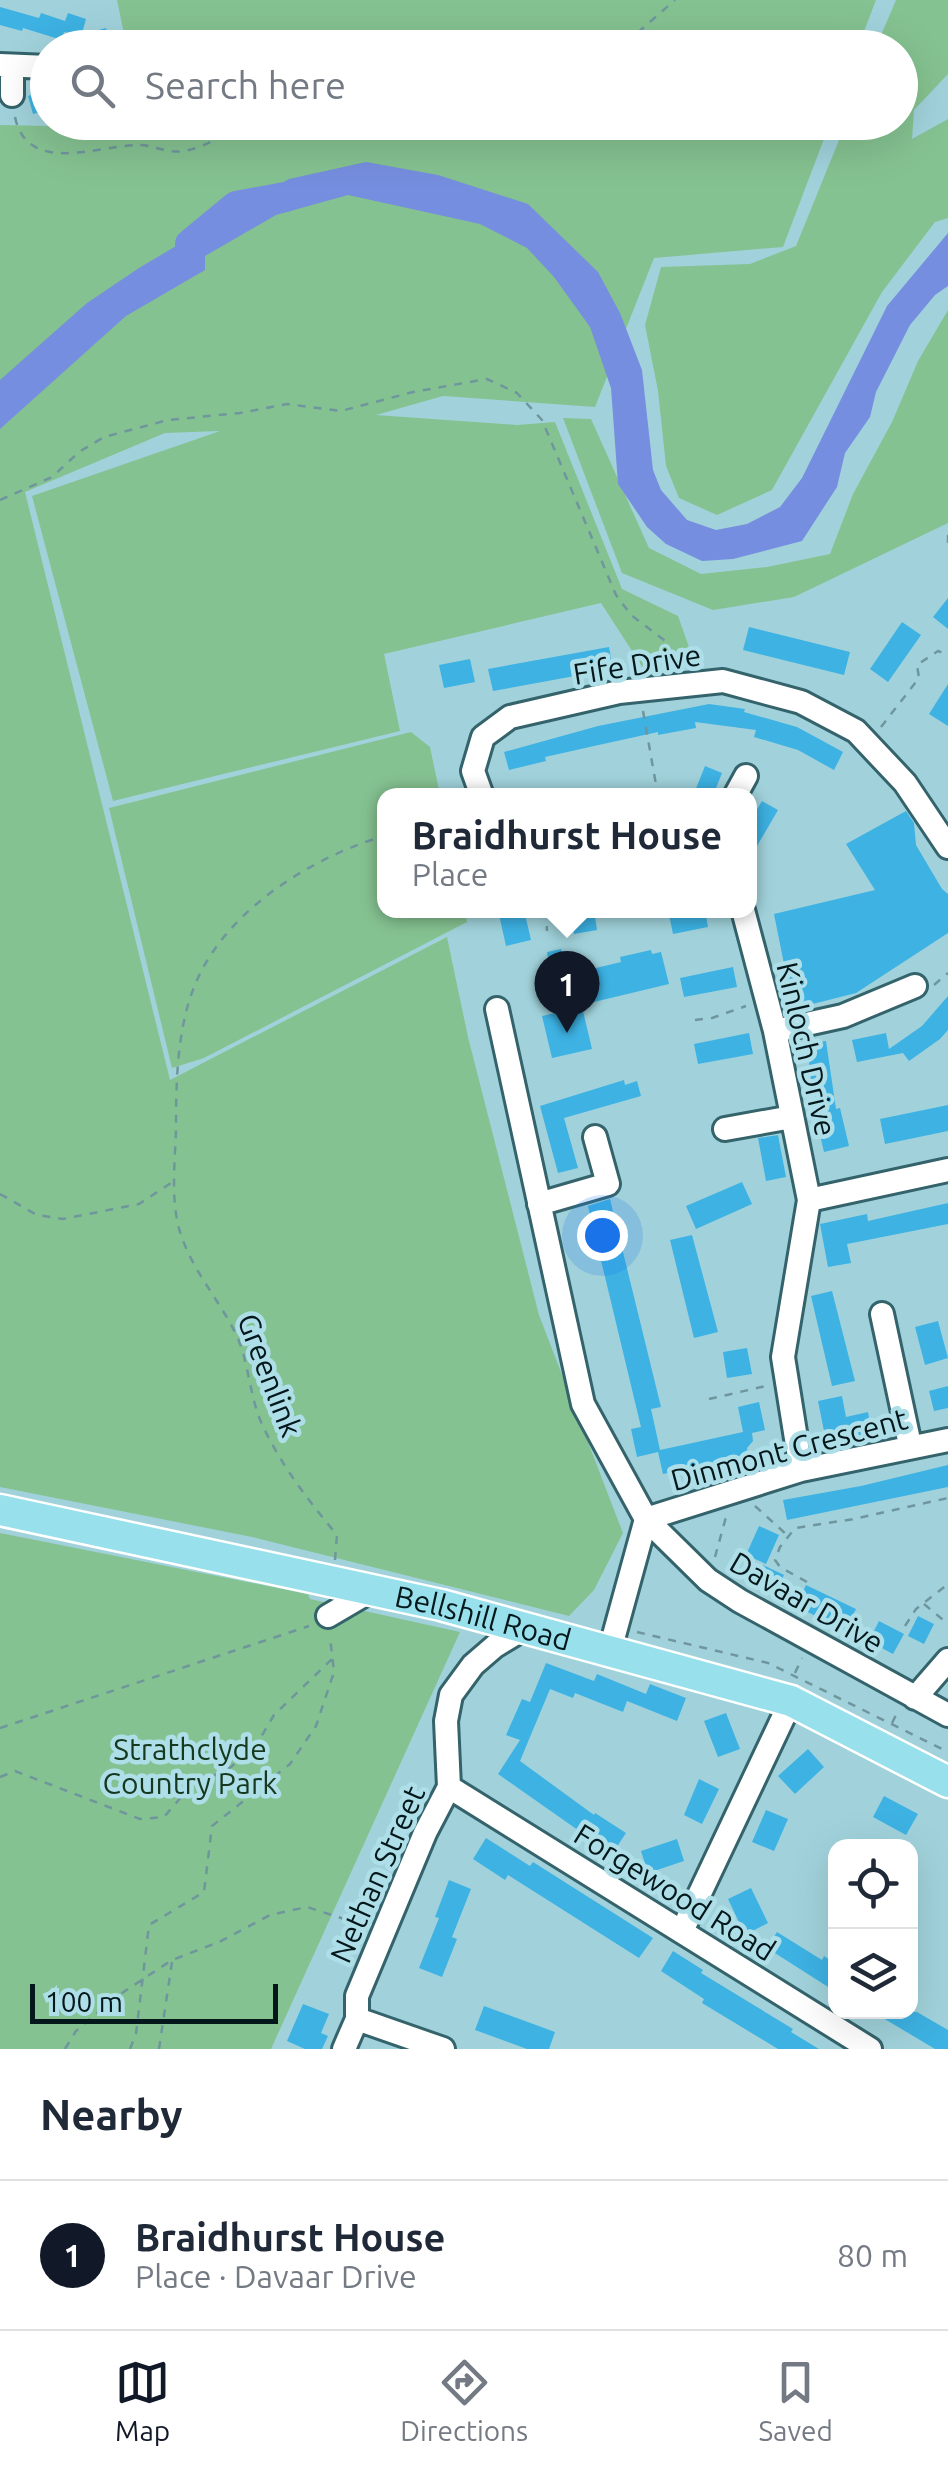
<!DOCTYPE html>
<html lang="en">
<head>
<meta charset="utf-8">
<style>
	:root { --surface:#fff; --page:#f6f6f7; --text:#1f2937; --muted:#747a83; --line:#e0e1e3; --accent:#111827 }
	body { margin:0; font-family:Ubuntu,sans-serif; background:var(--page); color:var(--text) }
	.controls { position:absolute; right:30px; bottom:30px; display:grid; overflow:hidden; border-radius:20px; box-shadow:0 10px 40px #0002 }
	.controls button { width:90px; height:90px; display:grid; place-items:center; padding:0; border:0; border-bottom:2px solid var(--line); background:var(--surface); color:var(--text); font:50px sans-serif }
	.scale { position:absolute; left:30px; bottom:25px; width:248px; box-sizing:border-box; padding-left:10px; border:5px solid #04171a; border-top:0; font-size:28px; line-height:35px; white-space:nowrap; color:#04171a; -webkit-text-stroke:8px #aedfe9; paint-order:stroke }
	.you { position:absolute; left:602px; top:1235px; width:35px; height:35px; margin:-25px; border:8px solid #fff; border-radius:50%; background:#1a73e8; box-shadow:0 0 0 15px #1a73e833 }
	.badge { display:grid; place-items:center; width:65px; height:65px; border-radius:50%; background:var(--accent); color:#fff; font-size:32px; font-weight:700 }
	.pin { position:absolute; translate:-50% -82px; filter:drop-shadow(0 2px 5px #0008) }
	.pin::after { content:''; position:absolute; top:52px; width:35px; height:30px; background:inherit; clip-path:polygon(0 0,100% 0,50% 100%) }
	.popup { position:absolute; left:377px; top:788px; width:380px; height:130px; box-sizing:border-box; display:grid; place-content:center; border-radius:20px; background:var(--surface); filter:drop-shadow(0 2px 8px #0005); font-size:32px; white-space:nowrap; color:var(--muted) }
	.popup b { font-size:38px; color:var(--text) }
	.popup::after { content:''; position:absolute; left:50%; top:100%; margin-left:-20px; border:20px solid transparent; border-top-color:var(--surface) }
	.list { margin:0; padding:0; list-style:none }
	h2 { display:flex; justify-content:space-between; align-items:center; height:130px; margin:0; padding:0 40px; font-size:42px }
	h2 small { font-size:32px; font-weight:400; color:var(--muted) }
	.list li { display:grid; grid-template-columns:65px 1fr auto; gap:30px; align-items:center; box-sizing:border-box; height:150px; padding:0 40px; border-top:2px solid var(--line) }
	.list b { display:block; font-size:38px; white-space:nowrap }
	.list p { margin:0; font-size:32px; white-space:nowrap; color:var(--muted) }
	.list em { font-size:32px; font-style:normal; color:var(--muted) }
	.icon { flex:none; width:55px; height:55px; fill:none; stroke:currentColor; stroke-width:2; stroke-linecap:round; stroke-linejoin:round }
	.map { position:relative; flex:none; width:948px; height:2049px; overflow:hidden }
	.search { position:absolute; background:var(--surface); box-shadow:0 10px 40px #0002; left:30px; right:30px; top:30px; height:110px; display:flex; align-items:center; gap:25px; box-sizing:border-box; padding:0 35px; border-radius:55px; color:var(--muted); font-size:38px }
	.sheet { height:280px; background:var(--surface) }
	nav { display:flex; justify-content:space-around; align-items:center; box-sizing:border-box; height:140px; border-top:2px solid var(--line); background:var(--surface); font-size:28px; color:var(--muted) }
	nav a { display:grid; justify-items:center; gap:5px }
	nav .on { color:var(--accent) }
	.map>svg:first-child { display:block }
	.green { fill:#85c291 }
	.water { fill:#768edf }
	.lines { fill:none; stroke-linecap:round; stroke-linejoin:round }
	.river { stroke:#768edf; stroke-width:30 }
	.building { fill:#3db2e3 }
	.minor-casing { stroke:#34636b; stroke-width:28 }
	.major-casing { stroke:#fff; stroke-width:35 }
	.path { stroke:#6f969d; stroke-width:2.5; stroke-dasharray:8 8; stroke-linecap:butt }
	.minor { stroke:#fff; stroke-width:22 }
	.major { stroke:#97e0ec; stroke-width:30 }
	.labels { text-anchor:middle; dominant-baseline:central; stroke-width:9; stroke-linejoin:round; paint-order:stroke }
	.street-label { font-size:30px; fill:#04171a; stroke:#aedfe9 }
	.park-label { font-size:30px; fill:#15381e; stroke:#aedfe9 }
</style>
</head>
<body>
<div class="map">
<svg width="948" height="2049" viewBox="0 0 948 2049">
	<rect width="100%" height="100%" fill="#a1d2db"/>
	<path class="green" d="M117,0H876L858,47L127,48Z
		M896,0H948V74L914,110L912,139L948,119V218L935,222L882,292L772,490L717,515L679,498L666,466L658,391L645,325L661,267L750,264L796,246L846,123L900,122V48L876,47Z
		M144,122L830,123L783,247L654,258L595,407L443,396L376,415L517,425L555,422L622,589L678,616L696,667L645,671L601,603L384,654L400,731L113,801L32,496L220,431L165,433L25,492L170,1080L447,937L468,1037L539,1315L623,1533L594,1590L569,1616L252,1537L0,1487V125L144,128Z
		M948,310V523L794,597L713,610L622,573L563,418L591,419L649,548L701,574L767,567L830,554L853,494L892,422L918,361Z
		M411,732L430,747L440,795L384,796V910L465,911L467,922L204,1058L172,1068L109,808Z
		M0,1533L308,1594L310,1599L460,1632L271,2049H0Z"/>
	<path class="water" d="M366,162L438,175L528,204L598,272L620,313L642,370L653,470L661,490L687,520L716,530L747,524L780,507L802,478L887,306L948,233V286L935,295L910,325L876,392L870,417L845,453L837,487L802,541L733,559L702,561L666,544L647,527L618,484L611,388L590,327L554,277L527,248L480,224L348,195L276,215L205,256V270L126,316L0,429V380L87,303L139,268L289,179Z"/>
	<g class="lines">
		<path class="river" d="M190,244L236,206L285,197"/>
	</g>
	<path class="building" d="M0,7L39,18L41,13L65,21L68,13L86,19L81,37L64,32L62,40L23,28L22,31L0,25Z
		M106,28L110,45L92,48L88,33Z
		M48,90V110L33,114L28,96Z
		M948,598V629L933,617Z
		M902,622L921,635L888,682L870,669Z
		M749,627L850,652L844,675L743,650Z
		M609,647L613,669L493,691L488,669Z
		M470,659L475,682L444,688L439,665Z
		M948,684V726L929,714Z
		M709,704L745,709L744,712L797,727L843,752L834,770L798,750L754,737L756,730L695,722L696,728L658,735V732L594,746L545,757L546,761L509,770L504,752L598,726Z
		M705,766L722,773L713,796H693Z
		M762,801L778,810L750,858V821Z
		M906,811L914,823L916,845L942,889L948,894V933L856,993L793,1009L774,914L875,890L846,844Z
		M498,910H524L531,940L506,946Z
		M570,910H594L597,930L574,934Z
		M668,910H705L708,927L673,934Z
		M561,949L564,968L571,967L573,981L547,986L544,966L549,965L547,952Z
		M651,950L652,954L661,952L669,984L594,1002L575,973L621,962L620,957Z
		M733,967L737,987L684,997L680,978Z
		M948,996V1030L940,1039L909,1061L903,1053L857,1062L852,1040L886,1033L889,1049L922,1026Z
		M582,1007L592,1049L552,1058L542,1016Z
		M749,1033L753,1054L698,1064L694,1044Z
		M826,1041L836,1109L840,1108L849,1146L824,1152L815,1114L807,1044Z
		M624,1080L625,1085L637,1081L641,1096L564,1118L578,1168L558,1173L540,1106Z
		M948,1105V1131L885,1144L880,1119Z
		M778,1135L786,1177L766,1181L758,1138Z
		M742,1182L752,1204L696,1229L686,1206Z
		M610,1199L661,1407L651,1409L660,1450L743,1432L738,1407L759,1402L765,1430L752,1433L753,1441L747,1448L748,1455L663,1474L658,1452L637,1457L631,1429L641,1427L588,1206Z
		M948,1203V1224L847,1244L851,1263L828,1267L820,1224L867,1214L868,1221Z
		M692,1235L718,1332L694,1338L670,1240Z
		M832,1291L855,1381L832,1386L811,1296Z
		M938,1321L948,1358L925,1365L915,1327Z
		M747,1348L752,1374L727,1378L723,1352Z
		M948,1386V1408L934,1411L929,1391Z
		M842,1396L846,1417L868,1412L872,1437L827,1446L818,1401Z
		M948,1465V1487L787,1520L783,1500L861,1486Z
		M759,1526L779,1535L766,1564L746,1555Z
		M763,1565L784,1575L775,1593L754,1583Z
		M806,1585L856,1609L845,1631L796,1606Z
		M918,1616L934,1624L924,1644L908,1636Z
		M879,1621L904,1634L893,1654L869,1641Z
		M546,1663L594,1681L597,1674L646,1694L650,1684L686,1698L677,1721L627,1701L623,1712L575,1693L573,1698L550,1689L520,1761L594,1815L595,1813L626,1833L612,1854L498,1774L520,1740L506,1735L522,1699L530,1702Z
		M726,1713L740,1749L718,1757L704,1721Z
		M808,1749L824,1767L795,1794L778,1776Z
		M699,1779L719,1789L702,1824L684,1815Z
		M884,1796L918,1814L906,1835L873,1817Z
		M766,1810L788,1819L774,1851L752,1842Z
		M486,1838L530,1866L533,1862L653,1938L639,1958L508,1875L505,1880L473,1859Z
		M677,1839L684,1861L648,1873L641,1851Z
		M449,1880L471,1889L452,1937L457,1939L442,1977L419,1968L439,1918L435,1917Z
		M751,1888L768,1923L745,1935L728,1899Z
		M777,1932L822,1960L824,1956L836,1964V1992L767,1948Z
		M673,1951L703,1970L701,1973L793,2029L791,2032L819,2049H778L702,2003L704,1999L661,1971Z
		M303,2004L329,2014L321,2033L328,2036L322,2049H305L287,2041Z
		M484,2006L555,2032L549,2049H527L475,2030Z
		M873,2012H917L948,2030V2049H935Z"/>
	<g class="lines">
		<g class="minor-casing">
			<path id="minor" d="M0,65L48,67
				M12,95V66
				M482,796L473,771L483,737L510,717L619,692L723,681L801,702L856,731L905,783L948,847
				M735,796L746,776
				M743,910L775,1031L809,1200L783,1357L801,1470
				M497,1009L583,1404L646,1519L708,1580L740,1601L948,1715
				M775,1031L843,1016L915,986
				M725,1129L792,1117
				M809,1200L948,1170
				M539,1204L608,1184L595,1137
				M882,1314L910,1445
				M328,1616L374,1589
				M610,1650L646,1519L801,1470L948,1440
				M915,1698L948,1660
				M449,1787L870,2049
				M682,1931L791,1701
				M357,2019L443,2049
				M344,2049L357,2019V1996L425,1833L449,1787L446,1721L451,1695L473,1665L495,1646L523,1629"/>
		</g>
		<g class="major-casing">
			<g id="major">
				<path id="s1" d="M0,1510L441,1605L791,1701L948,1782"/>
			</g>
		</g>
		<path class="path" d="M610,48L635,35L675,0
			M15,117C27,175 97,146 137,145C152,144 167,154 183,151C205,148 227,133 247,122
			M0,500L52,477L79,452L104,437L168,420L240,413L287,404L341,411L413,392L487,379L517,393L542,420L616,595L631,615L668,643L673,666
			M948,535V544
			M643,711L658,796
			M881,727L919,678L917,665L938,651L948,655
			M448,796L457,789
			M546,910L547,931
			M934,985L948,973
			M695,1020L712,1018L746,1006
			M0,1194L37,1215L63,1219L139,1204L174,1181
			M709,1399L766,1386
			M755,1506L786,1534
			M715,1557L726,1517
			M335,1560L337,1535C308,1500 280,1464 261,1422C250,1396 249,1367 239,1341C223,1304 194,1274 181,1235C170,1203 175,1162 176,1129C176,1080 177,1025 197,980C229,908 313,857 384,836
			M807,1582L780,1567L775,1560L780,1547L795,1528L854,1519L948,1498
			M924,1604L948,1624
			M905,1626L916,1609L948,1584
			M637,1632L768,1663L948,1752
			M795,1673L802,1658
			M892,1723L899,1709
			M0,1728L309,1626
			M0,1777L15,1771L140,1819L164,1817L189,1788L231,1767L258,1742L274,1715L332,1659
			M65,2049L76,2031L116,1997L172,1960L219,1942L270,1915L307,1907L366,1926
			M130,2049L136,2034L149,1925L204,1892L212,1826L290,1764L316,1726L334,1672L330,1637
			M159,2049L172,1962"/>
		<use href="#minor" class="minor"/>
		<use href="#major" class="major"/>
	</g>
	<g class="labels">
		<g class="street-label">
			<text transform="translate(637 664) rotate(-9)">Fife Drive</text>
			<text transform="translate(807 1049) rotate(77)">Kinloch Drive</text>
			<text transform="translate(270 1375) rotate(69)">Greenlink</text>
			<text transform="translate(789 1449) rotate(-15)">Dinmont Crescent</text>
			<text transform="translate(807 1602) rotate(30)">Davaar Drive</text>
			<text stroke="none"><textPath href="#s1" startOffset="495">Bellshill Road</textPath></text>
			<text transform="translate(377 1874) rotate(-66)">Nethan Street</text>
			<text transform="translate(675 1892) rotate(32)">Forgewood Road</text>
		</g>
		<g class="park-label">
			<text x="190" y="1749">Strathclyde<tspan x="190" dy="34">Country Park</tspan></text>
		</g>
	</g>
</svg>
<div class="controls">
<button><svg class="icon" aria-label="locate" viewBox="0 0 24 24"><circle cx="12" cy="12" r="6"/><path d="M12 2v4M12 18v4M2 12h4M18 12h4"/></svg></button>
<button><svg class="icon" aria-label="layers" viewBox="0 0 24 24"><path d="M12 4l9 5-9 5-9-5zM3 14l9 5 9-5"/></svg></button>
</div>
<div class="scale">100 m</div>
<div class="you"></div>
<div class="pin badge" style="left:567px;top:1033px">1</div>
<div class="popup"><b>Braidhurst House</b>Place</div>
<div class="search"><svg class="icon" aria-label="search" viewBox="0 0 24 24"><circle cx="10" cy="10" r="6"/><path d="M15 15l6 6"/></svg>Search here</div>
</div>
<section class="sheet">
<h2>Nearby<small></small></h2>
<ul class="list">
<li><span class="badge">1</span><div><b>Braidhurst House</b><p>Place · Davaar Drive</p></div><em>80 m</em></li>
</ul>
</section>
<nav>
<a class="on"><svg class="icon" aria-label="map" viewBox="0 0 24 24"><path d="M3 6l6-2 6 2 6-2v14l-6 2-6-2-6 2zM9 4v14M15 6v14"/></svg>Map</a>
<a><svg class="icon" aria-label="directions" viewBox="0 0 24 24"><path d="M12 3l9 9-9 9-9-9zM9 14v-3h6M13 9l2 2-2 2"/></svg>Directions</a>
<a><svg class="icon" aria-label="saved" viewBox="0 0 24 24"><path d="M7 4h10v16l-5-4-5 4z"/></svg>Saved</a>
</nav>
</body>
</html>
